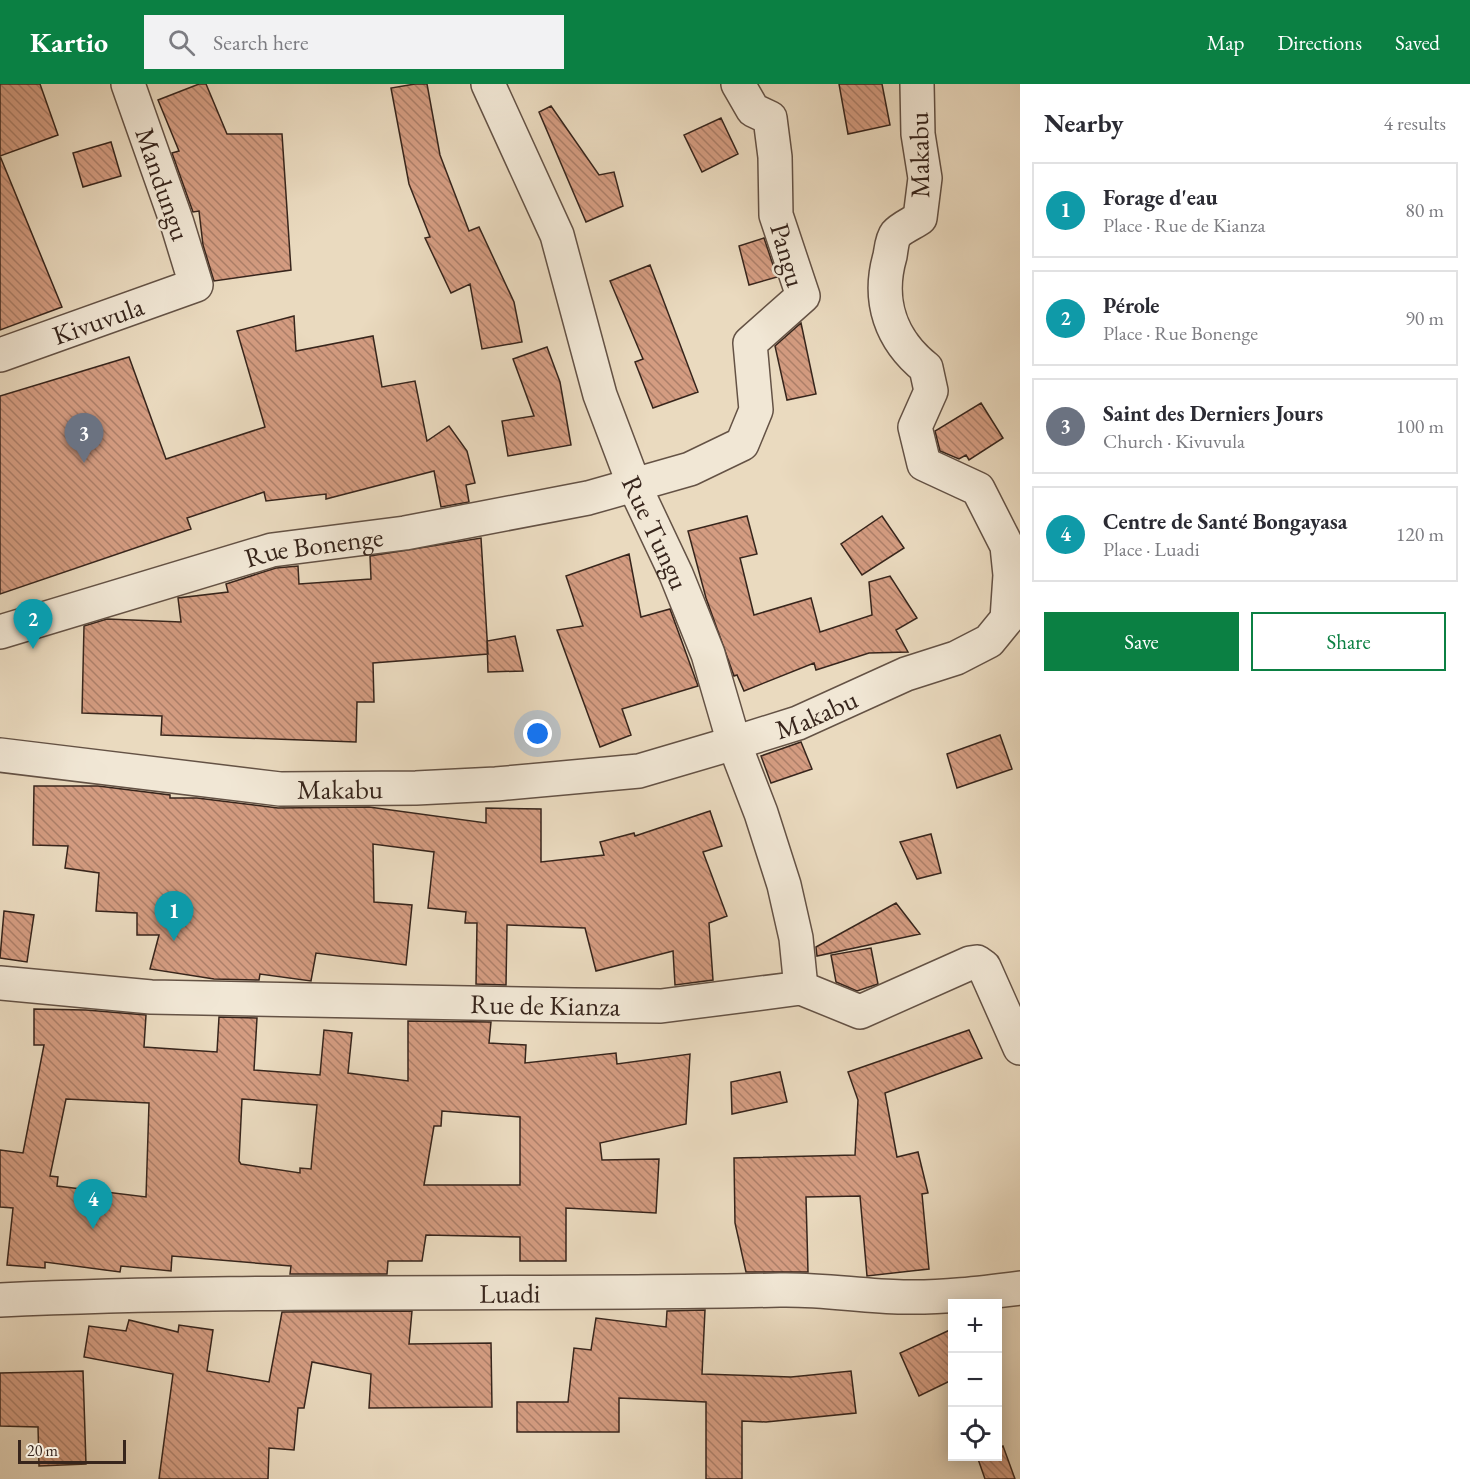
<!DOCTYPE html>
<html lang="en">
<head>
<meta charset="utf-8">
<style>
	:root { --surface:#fff; --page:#f2f2f3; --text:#2b2b33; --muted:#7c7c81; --line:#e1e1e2; --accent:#0b8043 }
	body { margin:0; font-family:"EB Garamond",serif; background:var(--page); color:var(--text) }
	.controls { position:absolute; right:18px; bottom:18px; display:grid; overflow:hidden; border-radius:0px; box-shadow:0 3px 15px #0003 }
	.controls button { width:54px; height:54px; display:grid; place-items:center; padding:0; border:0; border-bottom:2px solid var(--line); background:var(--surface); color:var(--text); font:30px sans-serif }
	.scale { position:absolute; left:18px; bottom:15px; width:108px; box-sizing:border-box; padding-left:6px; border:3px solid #37251c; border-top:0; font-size:16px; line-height:21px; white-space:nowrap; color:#37251c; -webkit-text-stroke:4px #f1e7d5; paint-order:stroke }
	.you { position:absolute; left:538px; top:650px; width:21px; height:21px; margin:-15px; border:4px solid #fff; border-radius:50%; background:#1a73e8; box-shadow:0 0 0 9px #1a73e833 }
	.badge { display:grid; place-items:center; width:39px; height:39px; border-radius:50%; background:var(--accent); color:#fff; font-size:20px; font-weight:700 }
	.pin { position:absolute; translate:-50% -50px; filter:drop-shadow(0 2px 3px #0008) }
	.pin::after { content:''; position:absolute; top:32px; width:21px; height:18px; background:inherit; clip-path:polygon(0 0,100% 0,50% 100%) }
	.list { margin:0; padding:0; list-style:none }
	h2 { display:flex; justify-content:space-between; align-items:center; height:78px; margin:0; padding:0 24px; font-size:26px }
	h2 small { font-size:20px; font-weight:400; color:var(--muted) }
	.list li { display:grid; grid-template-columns:39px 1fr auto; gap:18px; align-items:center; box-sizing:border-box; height:96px; margin:0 12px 12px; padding:0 12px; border:2px solid var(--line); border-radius:0px }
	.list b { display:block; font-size:22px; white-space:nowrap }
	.list p { margin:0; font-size:20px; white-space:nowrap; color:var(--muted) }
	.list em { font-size:20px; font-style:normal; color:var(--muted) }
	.actions { display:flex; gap:12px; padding:18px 24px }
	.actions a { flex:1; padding:14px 0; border:2px solid var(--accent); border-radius:0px; text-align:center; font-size:21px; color:var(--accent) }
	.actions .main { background:var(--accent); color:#fff }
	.icon { flex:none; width:33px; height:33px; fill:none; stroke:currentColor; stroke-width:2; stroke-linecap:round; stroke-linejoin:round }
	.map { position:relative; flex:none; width:1020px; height:1395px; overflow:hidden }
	header { display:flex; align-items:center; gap:36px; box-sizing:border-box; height:84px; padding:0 30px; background:var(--accent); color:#fff }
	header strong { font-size:28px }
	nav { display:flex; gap:33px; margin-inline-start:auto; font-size:21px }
	.search { width:420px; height:54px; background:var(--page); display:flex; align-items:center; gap:15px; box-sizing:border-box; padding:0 21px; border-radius:0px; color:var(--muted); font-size:22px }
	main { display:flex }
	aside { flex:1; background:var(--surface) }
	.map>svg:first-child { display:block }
	.building { fill:url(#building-back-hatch); stroke:#37251c; stroke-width:1.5; fill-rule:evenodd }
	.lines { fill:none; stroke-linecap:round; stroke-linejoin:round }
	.minor-casing { stroke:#645245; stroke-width:36 }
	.minor { stroke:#f1e7d5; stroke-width:33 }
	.labels { text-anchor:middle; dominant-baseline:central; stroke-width:5; stroke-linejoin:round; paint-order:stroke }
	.street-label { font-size:27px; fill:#37251c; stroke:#f1e7d5 }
</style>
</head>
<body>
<header>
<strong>Kartio</strong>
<div class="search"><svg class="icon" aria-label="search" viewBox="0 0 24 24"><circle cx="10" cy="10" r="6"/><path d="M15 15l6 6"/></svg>Search here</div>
<nav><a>Map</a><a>Directions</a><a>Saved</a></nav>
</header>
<main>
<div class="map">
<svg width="1020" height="1395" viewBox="0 0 1020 1395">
	<defs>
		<pattern id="building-back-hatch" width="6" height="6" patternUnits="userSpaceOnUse" patternTransform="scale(1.5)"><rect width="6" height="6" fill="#d49c81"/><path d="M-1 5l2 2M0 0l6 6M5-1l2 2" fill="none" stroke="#ad7f69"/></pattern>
	</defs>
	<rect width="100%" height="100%" fill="#eadabf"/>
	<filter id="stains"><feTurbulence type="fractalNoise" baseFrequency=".00333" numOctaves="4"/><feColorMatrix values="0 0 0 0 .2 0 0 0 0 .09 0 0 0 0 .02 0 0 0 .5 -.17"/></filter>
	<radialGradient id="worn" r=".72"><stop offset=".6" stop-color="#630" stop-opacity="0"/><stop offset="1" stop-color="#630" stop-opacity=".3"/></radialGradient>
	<path class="building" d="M0,0H40L58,51L0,72Z
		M199,0H206L227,50H282L291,186L214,197L203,161L199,127L193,128L172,69L179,67L158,16Z
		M415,0H427L440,71L469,147L479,143L514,218L522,258L482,265L470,200L451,209L425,154L430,153L409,100L391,4Z
		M839,0H882L890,41L848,50Z
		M551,22L599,91L614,88L623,122L586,138L539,28Z
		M721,34L738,70L702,88L684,51Z
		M111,58L121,92L83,103L73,69Z
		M0,72L62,223L0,246Z
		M764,154L777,193L749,201L739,162Z
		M650,181L698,308L653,324L635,278L643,275L610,197Z
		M294,232L296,267L373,252L382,303L415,297L427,357L449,342L467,367L475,399L466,401L469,418L441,423L434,387L326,415V410L266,417L264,408L187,434L191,445L0,510V312L129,273L166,375L265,343L237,247Z
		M801,239L816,310L787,316L775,262Z
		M547,263L560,298L571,361L508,372L502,337L534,332L513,275Z
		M981,319L1003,354L969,376L966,371L959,375L940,367L935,347Z
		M747,432L757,470L740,474L754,531L811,514L820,548L872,531L869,498L890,492L917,534L896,546L908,568L869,569L816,586L814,579L744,607L737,591L734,592L706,514L688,447Z
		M882,432L904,464L862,491L841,460Z
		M481,454L488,570L373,579L374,618H357L356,658L161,651L162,632L82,629L84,542L107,535L181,538L178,514L228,508L226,500L276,484L298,482L299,500L371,495L370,472Z
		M629,470L641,533L670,525L698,602L622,625L631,651L600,663L557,546L583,542L566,492Z
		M515,552L523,587L488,588L487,557Z
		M1000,651L1012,685L957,704L947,670Z
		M801,658L812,685L771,699L761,672Z
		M34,702H98L170,711V714H197L278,724L369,723L486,739V724L541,725V778L604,771L600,758L634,749L635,752L710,727L722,762L703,768L727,832L709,839L713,896L675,901L673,867L596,887L585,844L507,841L506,901L476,900L477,839H465L466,828L428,824L434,768L373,760L374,818L412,821L406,881L316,869L311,897L260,890L259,896L214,895L150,885L159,851H137V829L96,827L99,789L65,784L68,762L33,761Z
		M931,750L941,789L917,795L900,758Z
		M896,819L920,850L817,872L816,863Z
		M4,827L34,831L27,878L0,874Z
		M871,864L878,900L857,907L836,898L831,871Z
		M34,925L86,926L146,931L144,963L217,968L219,933L257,934L254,986L320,991L324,946L352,949L348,989L408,997V937L491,938L489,959L526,961L525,979L616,969L617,980L690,970L686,1040L600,1059L602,1076L659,1075L656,1129L566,1124V1177H520V1153L426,1151L422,1177H388L387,1190H290L291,1182L172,1172L171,1187L121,1182L120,1188L45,1178V1184L7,1181L13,1124L0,1123V1066L23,1069L44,961H34ZM66,1015L149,1019L146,1113L57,1102L58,1093L50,1092ZM242,1015L317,1021L311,1085L300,1084V1089L241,1080L239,1077ZM442,1027L520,1033V1101H424L434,1042H441Z
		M969,946L982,974L885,1009L897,1073L918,1068L928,1109L922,1110L929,1185L867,1192L860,1112L806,1113L808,1188H746L735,1139L734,1074L855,1071L858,1016L848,988Z
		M780,988L787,1018L732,1030L731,998Z
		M705,1226L702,1290L791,1293L851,1287L856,1329L766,1338L742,1337V1395H706V1318L619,1314V1348H517V1318H568L574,1264L591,1266L596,1234L666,1243L667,1227Z
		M412,1227L409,1260L491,1259L492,1323L369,1324L371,1290L312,1278L304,1324H298L294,1366L269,1364L268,1395H159L173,1290L84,1273L89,1242L126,1247L129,1236L178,1248L179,1241L213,1246L207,1287L269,1298L282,1228Z
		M952,1245V1296L919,1312L900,1269Z
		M83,1287L86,1380L39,1382L38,1343L0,1342V1289Z
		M1003,1362L1015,1395H985L977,1372H998V1364Z"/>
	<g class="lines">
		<g class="minor-casing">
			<g id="minor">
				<path id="s1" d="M488,0L557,151L600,311L634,401L676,490L708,570L734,659L761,729L784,801L796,854L801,904"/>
				<path id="s2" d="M0,271L196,201L177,139L128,0"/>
				<path id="s3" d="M0,548L272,466L405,449L588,414L690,385L742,360L756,326L750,259L803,212L776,131L775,73L770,34L753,26L738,0"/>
				<path id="s4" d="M0,671L280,705L416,704L496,700L639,687L734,659L798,639L906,590L956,574L989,557L1007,535L1010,491L1007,462L978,405L924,380L915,343L931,307L926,284C891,256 877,217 890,172C891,166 892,155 896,150C901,144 913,139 920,134L925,94L918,50L917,0"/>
				<path id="s5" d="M0,899L151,913L574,921L661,922L801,904L860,928L970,879L977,878L984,883L1020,964"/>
				<path id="s6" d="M0,1216C260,1204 520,1212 780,1206C821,1205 861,1212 903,1213C942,1214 981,1209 1020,1204"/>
			</g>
		</g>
		<use href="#minor" class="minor"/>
	</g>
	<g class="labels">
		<g class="street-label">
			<text transform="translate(919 71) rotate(-91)">Makabu</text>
			<text transform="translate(163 100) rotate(71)">Mandungu</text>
			<text transform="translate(788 171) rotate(74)">Pangu</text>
			<text stroke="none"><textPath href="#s2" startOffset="104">Kivuvula</textPath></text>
			<text stroke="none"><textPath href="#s1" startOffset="480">Rue Tungu</textPath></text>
			<text stroke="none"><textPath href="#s3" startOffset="326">Rue Bonenge</textPath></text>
			<text stroke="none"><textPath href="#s4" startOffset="828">Makabu</textPath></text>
			<text stroke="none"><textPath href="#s4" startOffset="342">Makabu</textPath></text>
			<text stroke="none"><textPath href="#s5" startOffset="546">Rue de Kianza</textPath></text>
			<text stroke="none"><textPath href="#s6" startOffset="510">Luadi</textPath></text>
		</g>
	</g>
	<rect width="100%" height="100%" filter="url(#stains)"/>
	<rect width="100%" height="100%" fill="url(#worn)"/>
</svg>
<div class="controls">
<button>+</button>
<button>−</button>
<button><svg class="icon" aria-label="locate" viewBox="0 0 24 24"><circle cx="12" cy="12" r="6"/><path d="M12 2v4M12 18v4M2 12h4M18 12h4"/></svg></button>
</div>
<div class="scale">20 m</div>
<div class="you"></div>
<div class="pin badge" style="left:174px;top:857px;background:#0f9aa8">1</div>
<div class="pin badge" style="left:33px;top:565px;background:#0f9aa8">2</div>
<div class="pin badge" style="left:84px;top:379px;background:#6b7280">3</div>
<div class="pin badge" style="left:93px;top:1145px;background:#0f9aa8">4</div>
</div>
<aside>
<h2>Nearby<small>4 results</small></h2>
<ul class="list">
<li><span class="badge" style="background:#0f9aa8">1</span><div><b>Forage d'eau</b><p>Place · Rue de Kianza</p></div><em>80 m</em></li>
<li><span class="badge" style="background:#0f9aa8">2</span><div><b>Pérole</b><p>Place · Rue Bonenge</p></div><em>90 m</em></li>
<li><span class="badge" style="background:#6b7280">3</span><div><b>Saint des Derniers Jours</b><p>Church · Kivuvula</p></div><em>100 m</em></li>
<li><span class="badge" style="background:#0f9aa8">4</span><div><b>Centre de Santé Bongayasa</b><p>Place · Luadi</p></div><em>120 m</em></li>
</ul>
<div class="actions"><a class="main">Save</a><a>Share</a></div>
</aside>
</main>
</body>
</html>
